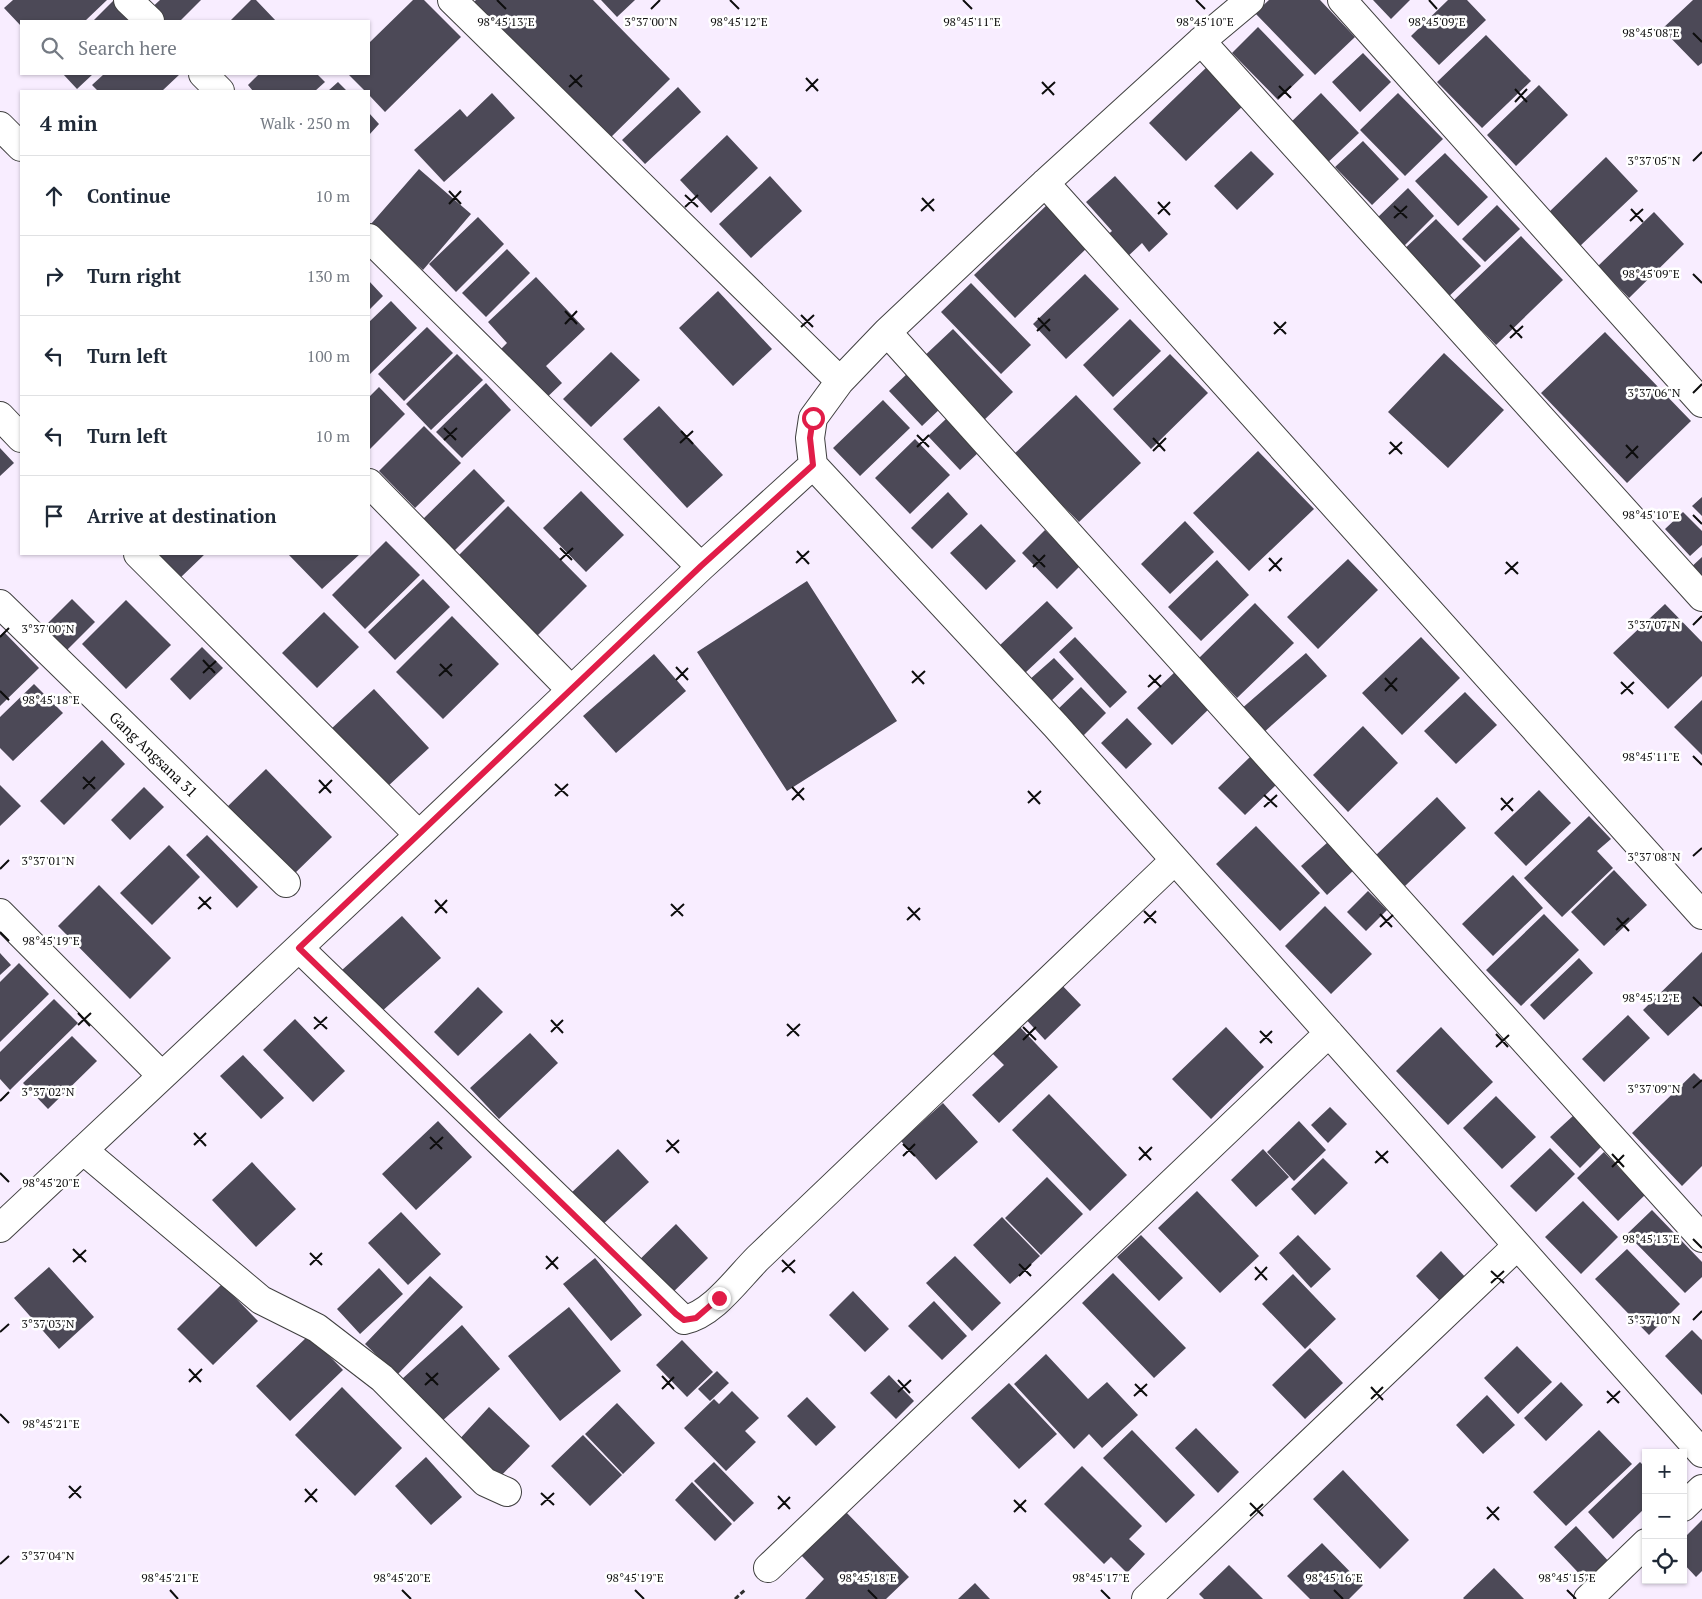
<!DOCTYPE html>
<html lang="en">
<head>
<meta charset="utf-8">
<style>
	:root { --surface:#fff; --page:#f2f2f3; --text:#1f2937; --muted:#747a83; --line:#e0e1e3 }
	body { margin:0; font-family:"PT Serif",serif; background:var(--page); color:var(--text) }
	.controls { position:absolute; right:15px; bottom:15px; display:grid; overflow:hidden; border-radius:0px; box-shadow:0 1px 4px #0004 }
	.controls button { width:45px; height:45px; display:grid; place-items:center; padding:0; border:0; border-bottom:1px solid var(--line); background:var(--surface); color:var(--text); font:25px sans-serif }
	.stop { position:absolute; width:15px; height:15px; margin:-11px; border:4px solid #e11d48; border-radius:50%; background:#fff }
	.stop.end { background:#e11d48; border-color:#fff; box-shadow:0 1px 5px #0008 }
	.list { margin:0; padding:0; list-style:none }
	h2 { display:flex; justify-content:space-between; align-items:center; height:65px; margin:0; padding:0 20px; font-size:21px }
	h2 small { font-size:16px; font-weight:400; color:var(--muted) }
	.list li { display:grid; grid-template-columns:32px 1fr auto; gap:15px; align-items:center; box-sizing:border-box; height:80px; padding:0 20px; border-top:1px solid var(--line) }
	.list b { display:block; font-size:19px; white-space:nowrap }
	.list em { font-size:16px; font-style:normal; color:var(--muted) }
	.icon { flex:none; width:28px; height:28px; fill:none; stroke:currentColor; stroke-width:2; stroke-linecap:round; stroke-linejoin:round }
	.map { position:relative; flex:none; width:1702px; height:1599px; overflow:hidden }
	.search { position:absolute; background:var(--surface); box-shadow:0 1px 4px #0004; left:20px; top:20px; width:350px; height:55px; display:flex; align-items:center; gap:12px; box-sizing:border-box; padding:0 18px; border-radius:0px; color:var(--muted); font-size:19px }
	.panel { position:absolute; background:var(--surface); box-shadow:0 1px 4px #0004; left:20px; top:90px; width:350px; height:465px; border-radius:0px }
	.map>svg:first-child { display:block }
	.building { fill:#4c4957 }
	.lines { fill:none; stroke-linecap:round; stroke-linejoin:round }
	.minor-casing { stroke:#404040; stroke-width:30 }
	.path { stroke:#2f2f2f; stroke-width:3; stroke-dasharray:5 2.5; stroke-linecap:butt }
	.minor { stroke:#fff; stroke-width:28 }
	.route { stroke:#e11d48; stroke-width:6 }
	.ticks { fill:none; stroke:#0d0d0d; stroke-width:2 }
	.labels { text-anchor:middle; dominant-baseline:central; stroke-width:5; stroke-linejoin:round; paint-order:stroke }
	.street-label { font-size:15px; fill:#0d0d0d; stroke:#fff }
	.ticks-label { font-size:12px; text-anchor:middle; fill:#0d0d0d; stroke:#fff; stroke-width:5; stroke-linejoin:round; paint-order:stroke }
</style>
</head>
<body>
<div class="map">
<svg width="1702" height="1599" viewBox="0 0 1702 1599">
	<rect width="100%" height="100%" fill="#f8edff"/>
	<path class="building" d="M13,0H107L85,21H21V26L4,8Z
		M114,0L135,21H93Z
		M160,0H201L180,21H156L147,12Z
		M251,0H256L276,21H230Z
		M413,0H424L461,37L385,112L369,95V91H365L348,74H369V43Z
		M476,0H593L670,79L604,144L469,7Z
		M601,0H635L617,17Z
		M1269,0H1320L1355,37L1315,75L1255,13Z
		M1373,0H1410L1391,19Z
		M1448,0H1467L1486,20L1439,65L1411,36Z
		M1693,0H1702V63L1698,66L1662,29Z
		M1258,27L1304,75L1278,100L1232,53Z
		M1486,35L1531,81L1482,128L1437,82Z
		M1363,53L1391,82L1360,112L1332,82Z
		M1210,64L1247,102L1186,161L1149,123Z
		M63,74H93L77,89Z
		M104,74H180L162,91H98L92,85Z
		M259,74H317L325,82L315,91H253L248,85Z
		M338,82L347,91H328Z
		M1539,85L1568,115L1516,166L1487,135Z
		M678,87L701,112L645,164L622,140Z
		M492,93L515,118L444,182L414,150L460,109L467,117Z
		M1321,93L1359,133L1324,166L1286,127Z
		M1398,93L1443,139L1405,176L1360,130Z
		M369,113L379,124L369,135Z
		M727,135L758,168L711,213L680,180Z
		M1363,141L1399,179L1372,205L1335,167Z
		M1251,151L1274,174L1237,210L1214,186Z
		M1445,153L1488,197L1458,226L1415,181Z
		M1606,157L1638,191L1579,247L1547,214Z
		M419,169L471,214L423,270L371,224Z
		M770,176L802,211L751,258L719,224Z
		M1115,176L1168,234L1149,252L1142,243L1125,259L1105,237L1112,231L1086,202Z
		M1408,188L1434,216L1403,247L1376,219Z
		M1050,202L1091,244L1015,318L974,275Z
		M1497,205L1520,229L1485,262L1462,239Z
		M1654,212L1684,244L1629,298L1598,266Z
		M478,217L504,244L456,292L429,264Z
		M1436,219L1481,266L1445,300L1400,253Z
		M1521,236L1563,280L1496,345L1453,301Z
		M507,249L530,273L486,317L462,293Z
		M1085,274L1119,309L1066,359L1033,324Z
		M536,277L585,329L546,366L562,383L541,403L495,355L507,343L488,322Z
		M369,281L383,296L369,310Z
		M971,283L1031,345L1001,374L941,312Z
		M718,291L772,349L733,386L679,328Z
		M391,301L417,328L370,374L369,322Z
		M1130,319L1161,351L1113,397L1083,365Z
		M427,327L453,353L404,401L378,374Z
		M953,329L1013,392L981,423L920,360Z
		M1605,332L1691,421L1627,483L1541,393Z
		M611,352L640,380L591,427L563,399Z
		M1444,353L1504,410L1448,468L1388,412Z
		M457,354L483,380L431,430L406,404Z
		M1170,354L1208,393L1151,449L1113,409Z
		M909,372L942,407L922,426L889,391Z
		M486,383L511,410L462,458L436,432Z
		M379,387L405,414L369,450V397Z
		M1076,395L1141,463L1079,522L1013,455Z
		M883,400L910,428L860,476L833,448Z
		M659,406L723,475L687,508L623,439Z
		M947,418L979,452L960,470L928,436Z
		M424,426L461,463L415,508L379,471Z
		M915,439L950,475L910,514L875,478Z
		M0,448L14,463L0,476Z
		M1258,451L1314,509L1249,571L1193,513Z
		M474,469L505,501L453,552L422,520Z
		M581,491L624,535L586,572L543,528Z
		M948,492L968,514L932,549L911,528Z
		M1702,497V516L1692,506Z
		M508,506L587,586L532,641L453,561Z
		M1683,512L1702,531V545L1690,556L1665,529Z
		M1185,521L1214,552L1170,594L1141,564Z
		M981,524L1016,561L986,590L950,553Z
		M1045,530L1080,566L1057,589L1022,553Z
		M386,541L420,575L365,629L332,595Z
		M155,554H205L179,579Z
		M288,554H360L322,589Z
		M1702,557V584L1688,570Z
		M1348,559L1378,590L1318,649L1287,617Z
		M1217,560L1249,595L1201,641L1168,607Z
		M423,579L450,607L395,660L368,632Z
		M807,581L897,721L787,791L697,652Z
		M72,599L95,622L63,654L40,631Z
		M126,600L171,645L126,689L82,644Z
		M1047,601L1073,628L1025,673L1000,645Z
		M1255,603L1294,643L1237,698L1199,658Z
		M1665,604L1702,642V676L1668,709L1613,653Z
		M324,612L359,647L317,688L282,653Z
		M452,616L499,664L443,719L396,672Z
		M4,632L39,668L0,706V636Z
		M1075,637L1127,692L1110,708L1059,652Z
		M1421,637L1460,678L1402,735L1362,693Z
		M202,647L223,668L190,700L170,679Z
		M1306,653L1327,676L1262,734L1240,710Z
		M654,654L686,691L616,753L583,716Z
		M1054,658L1074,679L1049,703L1029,680Z
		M1177,670L1212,706L1172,745L1137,708Z
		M34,684L63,713L13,761L0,748V717Z
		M1081,687L1106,713L1082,737L1056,711Z
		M374,689L429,748L386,788L331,729Z
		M1465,692L1497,725L1456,764L1424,731Z
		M1702,700V755L1674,727Z
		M1127,718L1152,744L1126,769L1101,743Z
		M1363,726L1398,763L1348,812L1313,775Z
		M102,740L125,764L64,825L40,801Z
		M1250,757L1276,785L1245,815L1218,788Z
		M266,769L332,837L292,876L226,808Z
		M0,785L21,806L0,826Z
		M144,787L164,807L130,840L111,820Z
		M1539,790L1571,823L1526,866L1494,833Z
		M1437,797L1466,828L1405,886L1375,856Z
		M1589,816L1611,839L1597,851L1613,868L1562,917L1524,878Z
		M1256,826L1320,893L1280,931L1216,864Z
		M207,835L258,887L237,908L186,855Z
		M1328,842L1354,870L1327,895L1301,866Z
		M169,845L200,877L152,925L120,893Z
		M1614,870L1647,905L1604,946L1571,912Z
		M1513,875L1543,908L1493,956L1462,924Z
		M99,885L171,958L130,999L58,926Z
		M1368,891L1387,910L1366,931L1347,912Z
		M1325,906L1372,954L1331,994L1285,946Z
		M1544,914L1579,950L1521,1006L1486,970Z
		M402,916L441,958L380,1013L342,970Z
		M1702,952V1004L1668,1036L1643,1010Z
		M0,953L11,965L0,975Z
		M1579,958L1593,973L1544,1020L1530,1005Z
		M19,963L49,994L0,1042V982Z
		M1057,980L1081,1005L1045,1040L1021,1014Z
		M478,987L503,1012L458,1056L434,1032Z
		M54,999L78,1023L10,1090L0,1079V1052Z
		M1628,1015L1650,1038L1604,1082L1582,1059Z
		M295,1019L345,1071L313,1102L263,1050Z
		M1017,1024L1058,1067L999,1123L972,1095L1004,1065L990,1051Z
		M1226,1027L1264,1067L1211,1119L1172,1079Z
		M1441,1027L1493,1082L1448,1125L1396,1071Z
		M530,1033L558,1063L499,1119L470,1088Z
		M72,1036L97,1061L48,1109L23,1083Z
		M243,1055L284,1098L261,1119L220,1076Z
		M1694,1073L1702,1081V1166L1682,1186L1632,1133Z
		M1049,1094L1127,1175L1090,1211L1012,1130Z
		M1496,1096L1536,1137L1502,1169L1463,1128Z
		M943,1103L978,1142L936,1180L901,1141Z
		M1330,1107L1347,1124L1328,1143L1311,1125Z
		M1574,1115L1603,1145L1580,1168L1550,1137Z
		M438,1121L472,1157L416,1210L382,1174Z
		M1299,1121L1326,1150L1294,1181L1267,1152Z
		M1550,1148L1575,1174L1536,1212L1510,1186Z
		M618,1149L649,1182L600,1227L570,1194Z
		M1263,1149L1289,1177L1256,1207L1231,1180Z
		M1604,1152L1645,1195L1618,1221L1577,1178Z
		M1323,1158L1348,1183L1315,1215L1291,1189Z
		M252,1162L296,1209L256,1247L212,1200Z
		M1047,1177L1083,1214L1041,1255L1005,1218Z
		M1197,1191L1259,1256L1220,1293L1158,1228Z
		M1583,1201L1618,1237L1581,1274L1545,1237Z
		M1652,1210L1702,1262V1277L1685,1293L1627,1234Z
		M401,1212L441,1254L408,1285L368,1243Z
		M1002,1217L1040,1256L1010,1284L973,1245Z
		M676,1224L708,1258L664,1301L631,1268Z
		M1141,1235L1183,1278L1159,1301L1117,1257Z
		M1298,1235L1331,1269L1311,1288L1279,1253Z
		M1627,1249L1680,1304L1649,1335L1595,1279Z
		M1441,1251L1468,1280L1443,1304L1416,1276Z
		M955,1256L1001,1303L972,1331L926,1283Z
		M595,1258L642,1315L611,1341L563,1284Z
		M49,1267L94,1317L59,1349L14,1298Z
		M379,1268L403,1294L360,1334L337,1309Z
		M1113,1273L1186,1348L1154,1378L1082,1303Z
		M1293,1274L1336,1319L1305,1349L1262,1304Z
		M430,1276L463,1307L397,1375L365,1344Z
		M222,1284L258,1321L213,1365L177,1329Z
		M853,1291L889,1329L865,1352L829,1315Z
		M934,1301L967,1336L942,1360L908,1326Z
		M569,1307L621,1371L560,1421L508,1356Z
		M462,1325L500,1369L441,1422L402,1379Z
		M1692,1330L1702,1340V1395L1665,1356Z
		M309,1335L343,1370L290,1421L256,1386Z
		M682,1340L713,1372L687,1397L656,1365Z
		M1517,1346L1552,1382L1518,1414L1484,1378Z
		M1310,1348L1343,1383L1305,1419L1272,1385Z
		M1046,1354L1088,1399L1107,1382L1138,1415L1102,1448L1089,1434L1074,1449L1014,1384Z
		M717,1371L729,1383L710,1401L698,1389Z
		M889,1375L914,1401L896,1419L870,1393Z
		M1561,1382L1583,1405L1546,1441L1524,1418Z
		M1009,1383L1057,1434L1019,1469L971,1418Z
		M342,1387L402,1448L355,1496L295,1435Z
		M732,1391L759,1418L745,1431L756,1442L726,1471L684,1428L714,1399L719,1404Z
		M1487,1395L1515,1425L1483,1454L1456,1425Z
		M807,1397L836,1427L816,1446L787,1416Z
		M617,1403L655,1443L623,1474L585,1434Z
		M489,1407L530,1446L496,1481L456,1443Z
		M1196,1428L1239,1472L1218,1493L1175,1448Z
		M1132,1430L1195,1495L1166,1523L1103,1458Z
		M1599,1430L1632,1464L1566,1526L1533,1492Z
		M583,1435L622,1475L590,1506L551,1466Z
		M426,1457L462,1497L431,1525L395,1486Z
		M714,1462L754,1503L734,1522L694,1481Z
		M1640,1462L1646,1468V1507L1613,1539L1588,1512Z
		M1082,1466L1142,1526L1129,1539L1145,1554L1127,1573L1111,1557L1104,1564L1044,1504Z
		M1343,1470L1409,1540L1380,1569L1313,1499Z
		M692,1482L732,1524L715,1541L675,1500Z
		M845,1511L909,1577L886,1599H805L824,1579L800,1554Z
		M1702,1520V1571L1696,1577L1683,1563V1539Z
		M1576,1526L1612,1565L1590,1585L1554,1547Z
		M1322,1543L1363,1585L1349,1599H1310L1287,1576Z
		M1229,1565L1263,1599H1204L1199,1594Z
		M1494,1568L1524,1599H1464L1463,1598Z
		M975,1583L990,1599H958Z"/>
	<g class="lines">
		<g class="minor-casing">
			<path id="minor" d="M128,0L150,21
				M452,0L840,381
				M1250,0L1201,41L1045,183L887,332L840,381L813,418L810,438L813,465L1056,726L1702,1453
				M1342,0L1702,403
				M1201,41L1702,597
				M203,74L220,91
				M0,126L21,147
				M1045,183L1702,915
				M369,238L701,567
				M887,332L1702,1238
				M0,416L21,438
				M369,483L571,690
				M138,554L419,835
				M0,604L286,883
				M0,913L162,1076
				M299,948L684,1320C713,1314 737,1279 758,1258L1175,860
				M83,1150L261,1300L317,1328L382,1378L485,1482L507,1492
				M0,1228L419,835L701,567L813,465
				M1683,1507L1702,1489
				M768,1568L1329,1033
				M1146,1599L1517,1246
				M1588,1599L1646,1543"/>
		</g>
		<path class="path" d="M735,1599L746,1589"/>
		<use href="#minor" class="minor"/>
	</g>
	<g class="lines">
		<path class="route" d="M719,1298L696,1318L684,1320L676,1314L299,948L701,566L813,465L810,438L813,418"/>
	</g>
	<path class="ticks" d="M497,0L506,9M730,0L739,9M963,0L972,9M1196,0L1205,9M1429,0L1437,9M651,9L660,0M1693,33L1702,42M570,75L582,87M806,78L818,91M1042,82L1054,95M1279,86L1291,98M569,87L582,75M1515,89L1527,102M806,91L818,79M1042,94L1055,82M1278,98L1291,86M1515,102L1527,89M1693,161L1702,152M449,191L461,204M685,195L698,207M922,198L934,211M1158,202L1170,215M449,204L461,191M1394,206L1407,218M685,207L698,195M1631,209L1643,222M921,211L934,199M1158,214L1170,202M1394,218L1407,206M1630,221L1643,209M1693,274L1702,283M565,311L577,324M801,315L813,327M1038,318L1050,331M1274,322L1286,334M565,324L577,311M1510,325L1522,338M801,327L814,315M1037,331L1050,319M1274,334L1286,322M1510,338L1523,326M1693,393L1702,384M444,428L456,440M681,431L693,444M917,435L929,447M1153,438L1165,451M444,440L457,428M1390,442L1402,454M680,443L693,431M1626,445L1638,458M917,447L929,435M1153,451L1166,438M1389,454L1402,442M1626,458L1638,446M1693,515L1702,524M560,548L572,560M797,551L809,564M1033,555L1045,567M1269,558L1281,571M560,560L573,548M1506,562L1518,574M796,563L809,551M1033,567L1045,555M1269,571L1282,558M1505,574L1518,562M1693,625L1702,616M0,637L9,628M203,660L215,673M440,664L452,676M676,667L688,680M912,671L924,684M203,673L216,661M1149,675L1161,687M439,676L452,664M1385,678L1397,691M676,680L688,668M1621,682L1633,694M912,683L925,671M1148,687L1161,675M0,691L9,700M1385,691L1397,678M1621,694L1634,682M1693,756L1702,765M83,777L95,789M319,780L331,793M555,784L568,796M792,787L804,800M83,789L95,777M1028,791L1040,804M319,793L332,780M1264,795L1277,807M555,796L568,784M1501,798L1513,811M792,800L804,788M1028,803L1041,791M1264,807L1277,795M1501,810L1513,798M1693,856L1702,848M0,869L9,860M199,897L211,909M435,900L447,913M671,904L683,916M908,907L920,920M198,909L211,897M1144,911L1156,923M435,913L447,900M1380,914L1392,927M671,916L684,904M1617,918L1629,931M907,920L920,908M1144,923L1156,911M1380,927L1393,915M1616,930L1629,918M0,932L9,941M1693,997L1702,1006M78,1013L90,1026M314,1017L327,1029M551,1020L563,1033M787,1024L799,1036M78,1025L91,1013M1023,1027L1036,1040M314,1029L327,1017M1260,1031L1272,1043M551,1032L563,1020M1496,1034L1508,1047M787,1036L800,1024M1023,1040L1036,1027M1260,1043L1272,1031M1496,1047L1509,1035M1693,1088L1702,1080M0,1101L9,1092M194,1133L206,1146M430,1137L442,1149M667,1140L679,1153M903,1144L915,1156M194,1145L206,1133M1139,1147L1151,1160M430,1149L443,1137M1376,1151L1388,1163M666,1152L679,1140M1612,1154L1624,1167M903,1156L915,1144M1139,1160L1152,1147M1375,1163L1388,1151M1612,1167L1624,1155M0,1173L9,1182M1693,1239L1702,1248M73,1249L86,1262M310,1253L322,1265M546,1256L558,1269M782,1260L795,1273M73,1262L86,1250M1019,1264L1031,1276M310,1265L322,1253M1255,1267L1267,1280M546,1269L558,1257M1491,1271L1504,1283M782,1272L795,1260M1019,1276L1031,1264M1255,1280L1267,1267M1491,1283L1504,1271M1693,1320L1702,1311M0,1332L9,1324M189,1369L201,1382M426,1373L438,1385M662,1376L674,1389M898,1380L910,1393M189,1382L202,1369M1135,1384L1147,1396M425,1385L438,1373M1371,1387L1383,1400M662,1389L674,1377M1607,1391L1619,1403M898,1392L911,1380M1134,1396L1147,1384M1371,1399L1383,1387M1607,1403L1620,1391M0,1414L9,1423M69,1486L81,1498M305,1489L317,1502M541,1493L554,1505M778,1496L790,1509M69,1498L81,1486M1014,1500L1026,1512M305,1502L317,1489M1250,1503L1263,1516M541,1505L554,1493M1487,1507L1499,1520M778,1509L790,1497M1014,1512L1026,1500M1250,1516L1263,1504M1487,1519L1499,1507M0,1564L9,1556M170,1590L178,1599M402,1590L411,1599M635,1590L644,1599M868,1590L877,1599M1101,1590L1110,1599M1334,1590L1343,1599M1567,1590L1576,1599"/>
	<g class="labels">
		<g class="street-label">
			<text transform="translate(154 754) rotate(44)">Gang Angsana 31</text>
		</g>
	</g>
	<g class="ticks-label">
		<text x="651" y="26">3°37'00"N</text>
		<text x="506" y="26">98°45'13"E</text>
		<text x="739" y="26">98°45'12"E</text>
		<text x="972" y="26">98°45'11"E</text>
		<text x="1205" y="26">98°45'10"E</text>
		<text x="1437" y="26">98°45'09"E</text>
		<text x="1651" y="37">98°45'08"E</text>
		<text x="1654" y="165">3°37'05"N</text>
		<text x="1651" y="278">98°45'09"E</text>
		<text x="1654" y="397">3°37'06"N</text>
		<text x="1651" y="519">98°45'10"E</text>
		<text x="1654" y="629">3°37'07"N</text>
		<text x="48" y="633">3°37'00"N</text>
		<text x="51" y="704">98°45'18"E</text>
		<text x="1651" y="761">98°45'11"E</text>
		<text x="1654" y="861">3°37'08"N</text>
		<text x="48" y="865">3°37'01"N</text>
		<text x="51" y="945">98°45'19"E</text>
		<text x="1651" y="1002">98°45'12"E</text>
		<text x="1654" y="1093">3°37'09"N</text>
		<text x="48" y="1096">3°37'02"N</text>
		<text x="51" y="1187">98°45'20"E</text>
		<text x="1651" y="1243">98°45'13"E</text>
		<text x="1654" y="1324">3°37'10"N</text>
		<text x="48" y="1328">3°37'03"N</text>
		<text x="51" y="1428">98°45'21"E</text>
		<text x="48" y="1560">3°37'04"N</text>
		<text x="170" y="1582">98°45'21"E</text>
		<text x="402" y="1582">98°45'20"E</text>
		<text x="635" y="1582">98°45'19"E</text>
		<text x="868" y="1582">98°45'18"E</text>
		<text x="1101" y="1582">98°45'17"E</text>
		<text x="1334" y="1582">98°45'16"E</text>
		<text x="1567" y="1582">98°45'15"E</text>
	</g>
</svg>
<div class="controls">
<button>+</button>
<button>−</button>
<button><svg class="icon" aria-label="locate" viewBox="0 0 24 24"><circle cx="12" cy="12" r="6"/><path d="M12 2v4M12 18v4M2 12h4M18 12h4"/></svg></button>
</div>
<div class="stop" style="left:813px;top:418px"></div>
<div class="stop end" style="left:719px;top:1298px"></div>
<div class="search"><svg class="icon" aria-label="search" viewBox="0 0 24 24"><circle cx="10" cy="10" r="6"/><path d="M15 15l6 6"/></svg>Search here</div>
<section class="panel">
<h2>4 min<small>Walk · 250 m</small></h2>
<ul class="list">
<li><svg class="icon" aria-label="ahead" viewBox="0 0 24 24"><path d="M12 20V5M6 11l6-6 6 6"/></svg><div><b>Continue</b></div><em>10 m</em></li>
<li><svg class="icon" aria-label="right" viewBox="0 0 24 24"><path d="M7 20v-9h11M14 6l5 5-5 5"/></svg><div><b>Turn right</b></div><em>130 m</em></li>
<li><svg class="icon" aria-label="left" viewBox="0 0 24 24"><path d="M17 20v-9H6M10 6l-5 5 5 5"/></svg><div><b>Turn left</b></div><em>100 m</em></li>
<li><svg class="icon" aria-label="left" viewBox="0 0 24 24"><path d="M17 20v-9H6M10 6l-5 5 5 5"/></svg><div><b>Turn left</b></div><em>10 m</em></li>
<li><svg class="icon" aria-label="arrive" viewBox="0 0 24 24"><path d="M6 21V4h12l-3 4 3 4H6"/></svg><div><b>Arrive at destination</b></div></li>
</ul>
</section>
</div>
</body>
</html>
